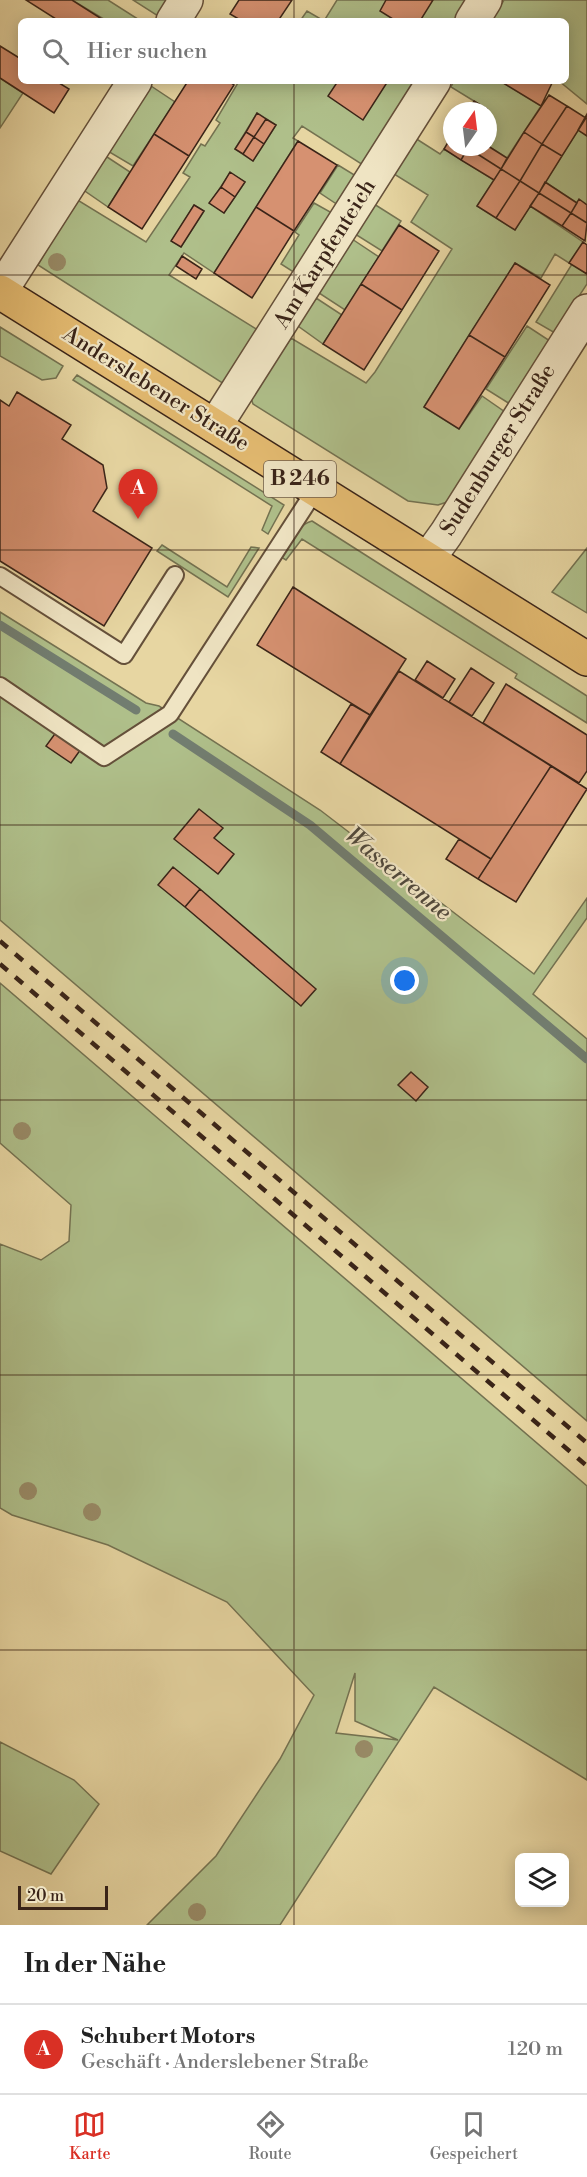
<!DOCTYPE html>
<html lang="de">
<head>
<meta charset="utf-8">
<style>
	:root { --surface:#fff; --page:#f6f6f6; --text:#222; --muted:#767676; --line:#e0e0e0; --accent:#d93025 }
	body { margin:0; font-family:"Libre Bodoni",serif; background:var(--page); color:var(--text) }
	.controls { position:absolute; right:18px; bottom:18px; display:grid; overflow:hidden; border-radius:9px; box-shadow:0 3px 15px #0003 }
	.controls button { width:54px; height:54px; display:grid; place-items:center; padding:0; border:0; border-bottom:2px solid var(--line); background:var(--surface); color:var(--text); font:30px sans-serif }
	.compass { position:absolute; left:443px; top:102px; width:54px; height:54px; border-radius:50%; background:var(--surface); box-shadow:0 3px 15px #0003; rotate:14deg }
	.scale { position:absolute; left:18px; bottom:15px; width:90px; box-sizing:border-box; padding-left:6px; border:3px solid #3a2418; border-top:0; font-size:16px; line-height:21px; white-space:nowrap; color:#3a2418; -webkit-text-stroke:4px #efe4c3; paint-order:stroke }
	.you { position:absolute; left:405px; top:981px; width:21px; height:21px; margin:-15px; border:4px solid #fff; border-radius:50%; background:#1a73e8; box-shadow:0 0 0 9px #1a73e833 }
	.badge { display:grid; place-items:center; width:39px; height:39px; border-radius:50%; background:var(--accent); color:#fff; font-size:20px; font-weight:700 }
	.pin { position:absolute; translate:-50% -50px; filter:drop-shadow(0 2px 3px #0008) }
	.pin::after { content:''; position:absolute; top:32px; width:21px; height:18px; background:inherit; clip-path:polygon(0 0,100% 0,50% 100%) }
	.list { margin:0; padding:0; list-style:none }
	h2 { display:flex; justify-content:space-between; align-items:center; height:78px; margin:0; padding:0 24px; font-size:26px }
	h2 small { font-size:20px; font-weight:400; color:var(--muted) }
	.list li { display:grid; grid-template-columns:39px 1fr auto; gap:18px; align-items:center; box-sizing:border-box; height:90px; padding:0 24px; border-top:2px solid var(--line) }
	.list b { display:block; font-size:22px; white-space:nowrap }
	.list p { margin:0; font-size:20px; white-space:nowrap; color:var(--muted) }
	.list em { font-size:20px; font-style:normal; color:var(--muted) }
	.icon { flex:none; width:33px; height:33px; fill:none; stroke:currentColor; stroke-width:2; stroke-linecap:round; stroke-linejoin:round }
	.map { position:relative; flex:none; width:587px; height:1925px; overflow:hidden }
	.search { position:absolute; background:var(--surface); box-shadow:0 3px 15px #0003; left:18px; right:18px; top:18px; height:66px; display:flex; align-items:center; gap:15px; box-sizing:border-box; padding:0 21px; border-radius:9px; color:var(--muted); font-size:22px }
	.sheet { height:168px; background:var(--surface) }
	nav { display:flex; justify-content:space-around; align-items:center; box-sizing:border-box; height:84px; border-top:2px solid var(--line); background:var(--surface); font-size:16px; color:var(--muted) }
	nav a { display:grid; justify-items:center; gap:3px }
	nav .on { color:var(--accent) }
	.map>svg:first-child { display:block }
	.green { fill:#afbf8a; stroke:#747251; stroke-width:1.5; fill-rule:evenodd }
	.lines { fill:none; stroke-linecap:round; stroke-linejoin:round }
	.stream { stroke:#727d70; stroke-width:9 }
	.building { fill:#d69171; stroke:#3a2418; stroke-width:1.5 }
	.service-casing { stroke:#65503a; stroke-width:20 }
	.minor-casing { stroke:#65503a; stroke-width:36 }
	.primary-casing { stroke:#3a2418; stroke-width:36 }
	.service { stroke:#efe4c3; stroke-width:16 }
	.minor { stroke:#efe4c3; stroke-width:33 }
	.primary { stroke:#e4bb71; stroke-width:33 }
	.rail { stroke:#3a2418; stroke-width:4.5; stroke-dasharray:10 10; stroke-linecap:butt }
	.tree { fill:#988a66 }
	.grid { fill:none; stroke:#3a2418; stroke-width:1.5; stroke-opacity:0.55 }
	.labels { text-anchor:middle; dominant-baseline:central; stroke-width:4.5; stroke-linejoin:round; paint-order:stroke }
	.shield { fill:#efe4c3; stroke:#705e4b; stroke-width:1.5 }
	.shield-label { font-size:21px; font-weight:bold; fill:#3a2418 }
	.street-label { font-size:22px; fill:#3a2418; stroke:#efe4c3 }
	.water-label { font-size:24px; font-style:italic; fill:#51493c; stroke:#efe4c3 }
</style>
</head>
<body>
<div class="map">
<svg width="587" height="1925" viewBox="0 0 587 1925">
	<rect width="100%" height="100%" fill="#e7d6a2"/>
	<filter id="stains"><feTurbulence type="fractalNoise" baseFrequency=".00333" numOctaves="4"/><feColorMatrix values="0 0 0 0 .2 0 0 0 0 .09 0 0 0 0 .02 0 0 0 .5 -.17"/></filter>
	<radialGradient id="worn" r=".72"><stop offset=".6" stop-color="#630" stop-opacity="0"/><stop offset="1" stop-color="#630" stop-opacity=".3"/></radialGradient>
	<path class="green" d="M72,0H108L141,21H107Z
		M133,0H167L158,16Z
		M337,0H468L454,21H300L307,11L324,21Z
		M504,0H587V104L559,81H566V21H491Z
		M0,78L23,93L0,128Z
		M239,81H416L363,165L302,126L293,138L298,141L214,273L184,253L169,275L258,330L224,384L38,265L76,199L146,242L190,177L183,173L201,144L205,146L220,123L216,120ZM257,113L276,125L253,161L235,149ZM230,173L245,182L224,213L210,203ZM194,205L204,211L181,247L172,241Z
		M454,81H500L541,106L507,158L488,146L487,109L451,87Z
		M148,84L175,102L133,166L106,150Z
		M578,130L587,136V205L579,200L577,203L545,182Z
		M415,138L440,154L444,149L494,180L477,206L515,230L530,206L583,242L569,263L555,254L541,278L515,263L424,407L459,429L482,396L505,412L450,501L438,505L408,501L253,404L251,398L291,338L366,383L375,372L452,249L411,222L428,195L394,174Z
		M104,155L130,172L108,207L82,189Z
		M338,165L356,176L338,205L320,193Z
		M314,203L332,213L295,273L281,264L299,235L295,232Z
		M374,204L401,221L382,251L355,234Z
		M352,239L379,257L345,310L319,293Z
		M572,264L587,274V284L555,333L536,322Z
		M316,298L342,315L323,344L298,326Z
		M527,326L550,341L510,404L486,389Z
		M0,327L63,366L56,378L42,380L0,356Z
		M77,375L284,505L268,534L262,530L272,506L73,380Z
		M312,521L587,696V723L515,678L517,674L302,539L286,560L281,557C289,544 296,525 312,521Z
		M162,545L227,587L251,547L259,548L228,597L157,551Z
		M587,548V613L552,592Z
		M0,612L146,703L159,706L320,810L534,974L587,898V918L533,994L587,1039V1421L0,920Z
		M0,983L587,1486V1780L434,1687L280,1925H147L216,1856L280,1759L314,1695L227,1602L108,1545L12,1515L0,1508V1244L41,1260L69,1241L71,1205L0,1143ZM355,1673V1721L398,1740L336,1733Z
		M0,1742L74,1780L99,1804L51,1874L0,1851Z"/>
	<g class="lines">
		<path class="stream" d="M0,625L136,710
			M173,734L310,825L587,1059"/>
	</g>
	<path class="building" d="M26,0H72L105,21H59Z
		M239,0H292L278,21H242L230,14Z
		M386,0H433L420,21H396L380,11Z
		M0,46L21,59V81H56L69,89L54,113L0,78Z
		M188,81H228L234,85L189,156L154,134Z
		M338,81H388L363,120L328,96Z
		M500,81H553L541,106Z
		M549,95L567,106L542,144L524,132Z
		M474,101L487,109L486,111H468Z
		M567,106L586,118L562,156L542,144Z
		M257,113L266,119L254,137L246,132Z
		M587,114V136L578,130Z
		M266,119L276,125L264,144L254,137Z
		M246,132L254,137L243,154L235,149Z
		M524,132L542,144L520,181L501,169Z
		M154,134L189,156L142,229L108,207Z
		M254,137L264,144L253,161L243,154Z
		M451,137L452,147L468,148L461,160L444,149Z
		M298,141L337,165L294,231L256,207Z
		M542,144L562,156L539,193L520,181Z
		M488,146L507,158L501,169L468,148Z
		M468,148L501,169L494,180L461,160Z
		M501,169L520,181L496,218L477,206Z
		M230,172L245,182L235,197L221,187Z
		M520,181L539,193L515,230L496,218Z
		M545,182L577,203L571,213L539,193Z
		M221,187L235,197L224,213L209,203Z
		M539,193L571,213L562,226L530,206Z
		M579,199L587,205V223L571,213Z
		M194,205L204,211L181,247L171,241Z
		M256,207L294,231L252,298L214,273Z
		M571,213L587,223L585,241L562,226Z
		M399,225L439,251L402,310L361,284Z
		M583,242L587,245V274L569,263Z
		M182,256L202,269L196,279L176,266Z
		M515,263L550,285L505,357L469,335Z
		M361,284L402,310L364,370L323,344Z
		M469,335L505,357L459,429L424,407Z
		M17,392L71,425L62,439L103,465L107,488L93,511L152,548L104,626L0,561V400L9,406Z
		M293,587L406,659L370,715L257,645Z
		M427,661L455,679L443,698L415,680Z
		M471,668L494,683L472,716L449,702Z
		M399,671L551,766L491,859L340,764Z
		M506,684L587,735V771L579,783L483,723Z
		M351,704L370,715L340,764L321,752Z
		M57,731L81,749L71,763L46,746Z
		M551,766L587,789L516,902L478,879Z
		M199,809L223,828L214,838L234,854L218,874L174,839Z
		M459,839L491,859L478,879L446,859Z
		M173,867L200,889L185,907L158,885Z
		M200,889L316,989L301,1006L185,907Z
		M411,1072L428,1087L416,1101L398,1085Z"/>
	<g class="lines">
		<g class="service-casing">
			<path id="service" d="M0,576L124,655L175,575
				M0,686L104,757L170,714L316,489"/>
		</g>
		<g class="minor-casing">
			<path id="minor" d="M173,21L186,0
				M472,21L485,0
				M0,292L135,81
				M215,426L434,81
				M428,559L446,534L587,311"/>
		</g>
		<g class="primary-casing">
			<path id="primary" d="M0,292L587,659"/>
		</g>
		<use href="#service" class="service"/>
		<use href="#minor" class="minor"/>
		<use href="#primary" class="primary"/>
		<path class="rail" d="M0,941L587,1443
			M0,964L587,1466"/>
	</g>
	<g class="tree">
		<circle cx="57" cy="262" r="9"/>
		<circle cx="22" cy="1131" r="9"/>
		<circle cx="28" cy="1491" r="9"/>
		<circle cx="92" cy="1512" r="9"/>
		<circle cx="364" cy="1749" r="9"/>
		<circle cx="197" cy="1912" r="9"/>
	</g>
	<path class="grid" d="M294,0V21M294,81V1925M0,275H587M0,550H587M0,825H587M0,1100H587M0,1375H587M0,1650H587"/>
	<g class="labels">
		<rect class="shield" x="264" y="461" width="72" height="36" rx="4.5"/>
		<g class="shield-label">
			<text x="300" y="479">B 246</text>
		</g>
		<g class="street-label">
			<text transform="translate(325 254) rotate(-58)">Am Karpfenteich</text>
			<text transform="translate(156 389) rotate(32)">Anderslebener Straße</text>
			<text transform="translate(498 450) rotate(-58)">Sudenburger Straße</text>
		</g>
		<g class="water-label">
			<text transform="translate(398 874) rotate(40)">Wasserrenne</text>
		</g>
	</g>
	<rect width="100%" height="100%" filter="url(#stains)"/>
	<rect width="100%" height="100%" fill="url(#worn)"/>
</svg>
<div class="controls">
<button><svg class="icon" aria-label="layers" viewBox="0 0 24 24"><path d="M12 4l9 5-9 5-9-5zM3 14l9 5 9-5"/></svg></button>
</div>
<svg class="compass" viewBox="-18 -18 36 36"><path d="M0-13l5 13h-10z" fill="#e53935"/><path d="M0 13l5-13h-10z" fill="#767676"/></svg>
<div class="scale">20 m</div>
<div class="you"></div>
<div class="pin badge" style="left:138px;top:519px">A</div>
<div class="search"><svg class="icon" aria-label="search" viewBox="0 0 24 24"><circle cx="10" cy="10" r="6"/><path d="M15 15l6 6"/></svg>Hier suchen</div>
</div>
<section class="sheet">
<h2>In der Nähe<small></small></h2>
<ul class="list">
<li><span class="badge">A</span><div><b>Schubert Motors</b><p>Geschäft · Anderslebener Straße</p></div><em>120 m</em></li>
</ul>
</section>
<nav>
<a class="on"><svg class="icon" aria-label="map" viewBox="0 0 24 24"><path d="M3 6l6-2 6 2 6-2v14l-6 2-6-2-6 2zM9 4v14M15 6v14"/></svg>Karte</a>
<a><svg class="icon" aria-label="directions" viewBox="0 0 24 24"><path d="M12 3l9 9-9 9-9-9zM9 14v-3h6M13 9l2 2-2 2"/></svg>Route</a>
<a><svg class="icon" aria-label="saved" viewBox="0 0 24 24"><path d="M7 4h10v16l-5-4-5 4z"/></svg>Gespeichert</a>
</nav>
</body>
</html>
